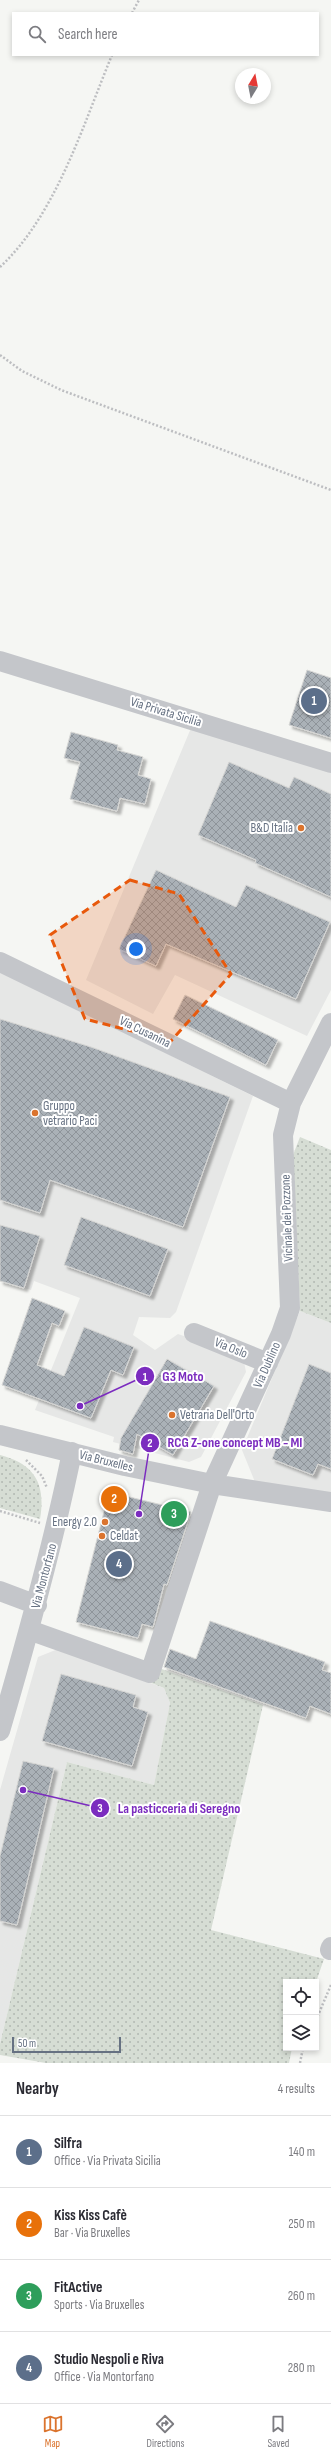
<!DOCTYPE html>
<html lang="en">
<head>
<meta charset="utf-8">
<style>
	:root { --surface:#fff; --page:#f7f7f7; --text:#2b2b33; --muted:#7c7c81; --line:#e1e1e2; --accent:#db742e }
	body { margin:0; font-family:"Sofia Sans Condensed",sans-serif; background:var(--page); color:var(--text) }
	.controls { position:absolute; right:12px; bottom:12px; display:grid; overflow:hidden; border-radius:0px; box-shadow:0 2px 6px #0003 }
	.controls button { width:36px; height:36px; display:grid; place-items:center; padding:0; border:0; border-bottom:1px solid var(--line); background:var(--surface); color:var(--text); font:20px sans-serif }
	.compass { position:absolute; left:235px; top:68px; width:36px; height:36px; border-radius:50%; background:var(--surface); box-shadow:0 2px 6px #0003; rotate:10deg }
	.scale { position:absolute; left:12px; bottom:10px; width:109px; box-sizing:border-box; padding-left:4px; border:2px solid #667182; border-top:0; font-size:11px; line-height:14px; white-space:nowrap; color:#667182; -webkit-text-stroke:3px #fff; paint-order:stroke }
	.you { position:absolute; left:136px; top:949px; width:14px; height:14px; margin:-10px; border:3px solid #fff; border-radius:50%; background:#1a73e8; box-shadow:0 0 0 6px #1a73e833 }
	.badge { display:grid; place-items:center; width:26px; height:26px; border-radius:50%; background:var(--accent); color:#fff; font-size:13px; font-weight:700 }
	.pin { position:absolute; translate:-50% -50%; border:2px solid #fff; box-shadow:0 1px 4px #0006 }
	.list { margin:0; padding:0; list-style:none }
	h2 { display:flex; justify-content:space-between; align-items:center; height:52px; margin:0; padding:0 16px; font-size:17px }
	h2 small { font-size:13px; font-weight:400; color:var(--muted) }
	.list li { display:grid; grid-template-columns:26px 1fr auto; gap:12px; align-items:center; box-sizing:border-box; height:72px; padding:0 16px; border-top:1px solid var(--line) }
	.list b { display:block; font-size:15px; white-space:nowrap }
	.list p { margin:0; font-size:13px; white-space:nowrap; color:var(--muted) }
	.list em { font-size:13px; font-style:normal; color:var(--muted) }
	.icon { flex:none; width:22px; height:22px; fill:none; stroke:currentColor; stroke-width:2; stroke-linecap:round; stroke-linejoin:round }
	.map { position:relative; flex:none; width:331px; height:2063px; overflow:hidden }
	.search { position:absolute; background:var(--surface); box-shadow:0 2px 6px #0003; left:12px; right:12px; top:12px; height:44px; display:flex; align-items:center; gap:10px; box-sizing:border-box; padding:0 14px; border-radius:0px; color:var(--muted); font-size:15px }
	.sheet { height:340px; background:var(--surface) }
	nav { display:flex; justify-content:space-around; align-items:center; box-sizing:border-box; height:56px; border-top:1px solid var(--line); background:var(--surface); font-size:11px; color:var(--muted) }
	nav a { display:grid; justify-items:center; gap:2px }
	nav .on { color:var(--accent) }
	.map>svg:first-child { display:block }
	.built { fill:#e6e7e6 }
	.grass { fill:url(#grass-dots) }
	.building { fill:url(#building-cross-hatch); stroke:#d7d7d5; filter:url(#shadow) }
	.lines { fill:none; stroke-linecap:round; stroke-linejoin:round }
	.path { stroke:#bdbec1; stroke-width:2.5; stroke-dasharray:2 2; stroke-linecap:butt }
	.minor { stroke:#c4c6ca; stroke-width:20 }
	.marked { fill:#e8590c; fill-opacity:0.2; stroke:#e8590c; stroke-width:3; stroke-dasharray:8 5; stroke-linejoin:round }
	.poi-dot { fill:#db742e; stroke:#fff; stroke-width:1.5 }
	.labels { text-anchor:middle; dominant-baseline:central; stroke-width:4; stroke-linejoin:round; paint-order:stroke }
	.street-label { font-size:13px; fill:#667182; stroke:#fff }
	.poi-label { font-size:13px; fill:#667182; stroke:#fff; text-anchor:start }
	.leader { fill:none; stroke:#7b2cbf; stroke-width:1.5 }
	.callout-dot { fill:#7b2cbf; stroke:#fff; stroke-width:1.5 }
	.mark-label { font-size:12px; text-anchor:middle; font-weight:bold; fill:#fff }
	.callout-label { font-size:14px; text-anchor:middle; font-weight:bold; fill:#7b2cbf; stroke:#fff; stroke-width:4; stroke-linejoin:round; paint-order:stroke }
</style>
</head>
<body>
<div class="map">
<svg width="331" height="2063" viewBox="0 0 331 2063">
	<defs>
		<pattern id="grass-dots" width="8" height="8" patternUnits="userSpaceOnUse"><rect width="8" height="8" fill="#d6ddd4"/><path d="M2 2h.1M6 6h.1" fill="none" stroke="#b1b8b1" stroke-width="1.8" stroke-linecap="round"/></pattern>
		<pattern id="building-cross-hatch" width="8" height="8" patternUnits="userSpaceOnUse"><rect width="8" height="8" fill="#aab1b7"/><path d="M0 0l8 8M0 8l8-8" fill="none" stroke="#8e949a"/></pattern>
		<filter id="shadow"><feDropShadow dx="3.5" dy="3.5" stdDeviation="1" flood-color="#0004"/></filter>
	</defs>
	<rect width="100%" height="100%" fill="#f5f6f3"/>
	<path class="built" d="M191,728L331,771V990L307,1036L175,975L153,1014L86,980Z
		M0,972L253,1096L176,1312L170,1318L139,1317L133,1335L155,1350L178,1334L238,1355L244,1362L246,1372L201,1457L189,1462L113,1442L114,1437L35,1410L80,1298L34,1281L31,1290L0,1281Z
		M300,1311L331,1323V1494L255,1482L242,1450Z
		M58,1649L164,1688L170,1703L154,1785L67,1762L0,2044V1790L38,1657Z"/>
	<path class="grass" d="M300,1137L331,1150V1323L300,1311L293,1155Z
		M0,1455C35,1464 46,1484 40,1519L0,1508Z
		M156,1667L263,1705L211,1930L324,1959L316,1982H286V2048H292L289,2063H46L0,2055V2044L67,1762L154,1785L170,1703L164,1688L149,1682Z"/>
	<path class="building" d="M307,670L331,678V738L289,725Z
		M71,732L118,745L117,750L143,757L138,775L151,779L145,804L120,798L117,811L70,799L80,762L64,758Z
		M229,762L289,788L294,777L331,794V897L255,863L256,860L198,835Z
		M156,870L236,907L246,885L330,922L296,999L166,944L156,966L119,949Z
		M185,995L278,1040L266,1065L173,1019Z
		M0,1019L91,1047L230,1097L183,1227L50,1180L40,1213L0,1200Z
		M81,1217L168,1249L150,1296L64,1265Z
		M0,1225L40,1236L24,1288L0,1281Z
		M32,1298L65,1311L59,1326L52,1323L37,1365L64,1376L84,1327L134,1347L123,1375L111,1370L91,1418L2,1385Z
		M167,1359L214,1386L173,1455L137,1434L133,1454L119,1450L121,1438Z
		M309,1364L331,1373V1469L318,1464L313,1475L272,1459Z
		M109,1492L191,1512L167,1585L164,1584L153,1627L142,1624L138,1638L76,1622Z
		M210,1621L325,1662L322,1670L331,1673V1714L310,1706L306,1718L164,1667L170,1649L196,1659Z
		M61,1674L136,1695L133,1707L148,1712L132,1766L42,1741Z
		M23,1761L54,1768L17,1925L0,1921V1856Z"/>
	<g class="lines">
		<path class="path" d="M132,13L139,0
			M0,267C56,215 83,125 112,55
			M0,355L22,371L61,390L331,490
			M26,1460L42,1476L47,1488
			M0,1511L40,1523
			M316,2020L331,1985
			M300,2063L303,2048"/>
		<path class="minor" d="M0,661L331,763
			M0,962L291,1103
			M194,1333L268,1363
			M0,1435L125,1466L212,1484L331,1502
			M0,1591L37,1605
			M29,1630L150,1673L212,1484L281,1334L290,1308L283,1135L291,1103L331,1023
			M0,1731C27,1639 53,1546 72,1452
			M330,1950L331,1947"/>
	</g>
	<path class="marked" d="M130,880L179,894L231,974L171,1041L85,1019L50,935Z"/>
	<g class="poi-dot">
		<circle cx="301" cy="828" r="4"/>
		<circle cx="35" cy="1113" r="4"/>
		<circle cx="172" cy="1415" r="4"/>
		<circle cx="105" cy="1522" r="4"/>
		<circle cx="102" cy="1536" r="4"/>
	</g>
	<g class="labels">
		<g class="street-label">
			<text transform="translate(166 712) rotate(17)">Via Privata Sicilia</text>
			<text transform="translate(145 1032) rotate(26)">Via Cusanina</text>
			<text transform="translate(287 1218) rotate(-92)">Vicinale dei Pozzone</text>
			<text transform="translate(231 1348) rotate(22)">Via Oslo</text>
			<text transform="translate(267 1365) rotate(-66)">Via Dublino</text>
			<text transform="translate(106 1461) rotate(14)">Via Bruxelles</text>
			<text transform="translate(44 1576) rotate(-75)">Via Montorfano</text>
		</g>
		<g class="poi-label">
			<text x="293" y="828" text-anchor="end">B&amp;D Italia</text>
			<text x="43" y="1106">Gruppo<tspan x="43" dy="15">vetrario Paci</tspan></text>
			<text x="180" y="1415">Vetraria Dell'Orto</text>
			<text x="97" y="1522" text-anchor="end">Energy 2.0</text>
			<text x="110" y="1536">Celdat</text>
		</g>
	</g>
	<path class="leader" d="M80 1406L145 1376M139 1514L150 1443M23 1790L100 1808"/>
	<g class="callout-dot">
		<circle cx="80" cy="1406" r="4"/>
		<circle cx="139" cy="1514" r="4"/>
		<circle cx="23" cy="1790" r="4"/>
		<circle cx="145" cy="1376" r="10"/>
		<circle cx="150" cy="1443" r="10"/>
		<circle cx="100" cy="1808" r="10"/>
	</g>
	<g class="mark-label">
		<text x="145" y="1381">1</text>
		<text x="150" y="1447">2</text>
		<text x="100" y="1812">3</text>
	</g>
	<g class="callout-label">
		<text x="183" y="1381">G3 Moto</text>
		<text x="235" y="1447">RCG Z-one concept MB - MI</text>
		<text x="179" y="1813">La pasticceria di Seregno</text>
	</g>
</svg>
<div class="controls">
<button><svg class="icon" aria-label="locate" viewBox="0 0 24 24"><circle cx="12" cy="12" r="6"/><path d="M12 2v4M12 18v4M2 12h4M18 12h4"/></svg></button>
<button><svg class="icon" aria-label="layers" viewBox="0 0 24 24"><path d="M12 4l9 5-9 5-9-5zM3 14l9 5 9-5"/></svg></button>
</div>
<svg class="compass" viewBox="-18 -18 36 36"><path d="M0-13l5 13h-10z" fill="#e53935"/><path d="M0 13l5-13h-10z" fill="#7c7c81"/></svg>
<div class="scale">50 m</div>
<div class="you"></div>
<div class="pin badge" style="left:314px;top:701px;background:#5c6f8a">1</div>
<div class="pin badge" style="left:114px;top:1499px;background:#e8710a">2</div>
<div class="pin badge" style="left:174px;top:1514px;background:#2e9e5b">3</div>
<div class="pin badge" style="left:119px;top:1564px;background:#5c6f8a">4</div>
<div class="search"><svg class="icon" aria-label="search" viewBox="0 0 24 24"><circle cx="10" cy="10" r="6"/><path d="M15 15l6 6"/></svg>Search here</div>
</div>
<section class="sheet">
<h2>Nearby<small>4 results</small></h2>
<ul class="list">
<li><span class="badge" style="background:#5c6f8a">1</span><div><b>Silfra</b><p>Office · Via Privata Sicilia</p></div><em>140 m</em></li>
<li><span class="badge" style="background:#e8710a">2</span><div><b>Kiss Kiss Cafè</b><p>Bar · Via Bruxelles</p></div><em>250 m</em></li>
<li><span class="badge" style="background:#2e9e5b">3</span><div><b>FitActive</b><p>Sports · Via Bruxelles</p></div><em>260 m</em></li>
<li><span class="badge" style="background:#5c6f8a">4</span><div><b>Studio Nespoli e Riva</b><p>Office · Via Montorfano</p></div><em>280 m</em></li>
</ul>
</section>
<nav>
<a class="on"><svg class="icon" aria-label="map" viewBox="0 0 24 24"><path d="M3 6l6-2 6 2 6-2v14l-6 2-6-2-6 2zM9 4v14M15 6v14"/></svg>Map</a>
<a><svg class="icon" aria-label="directions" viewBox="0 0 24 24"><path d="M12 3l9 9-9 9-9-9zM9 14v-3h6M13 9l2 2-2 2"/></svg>Directions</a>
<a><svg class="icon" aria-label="saved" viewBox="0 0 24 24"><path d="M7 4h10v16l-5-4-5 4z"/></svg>Saved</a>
</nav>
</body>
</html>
